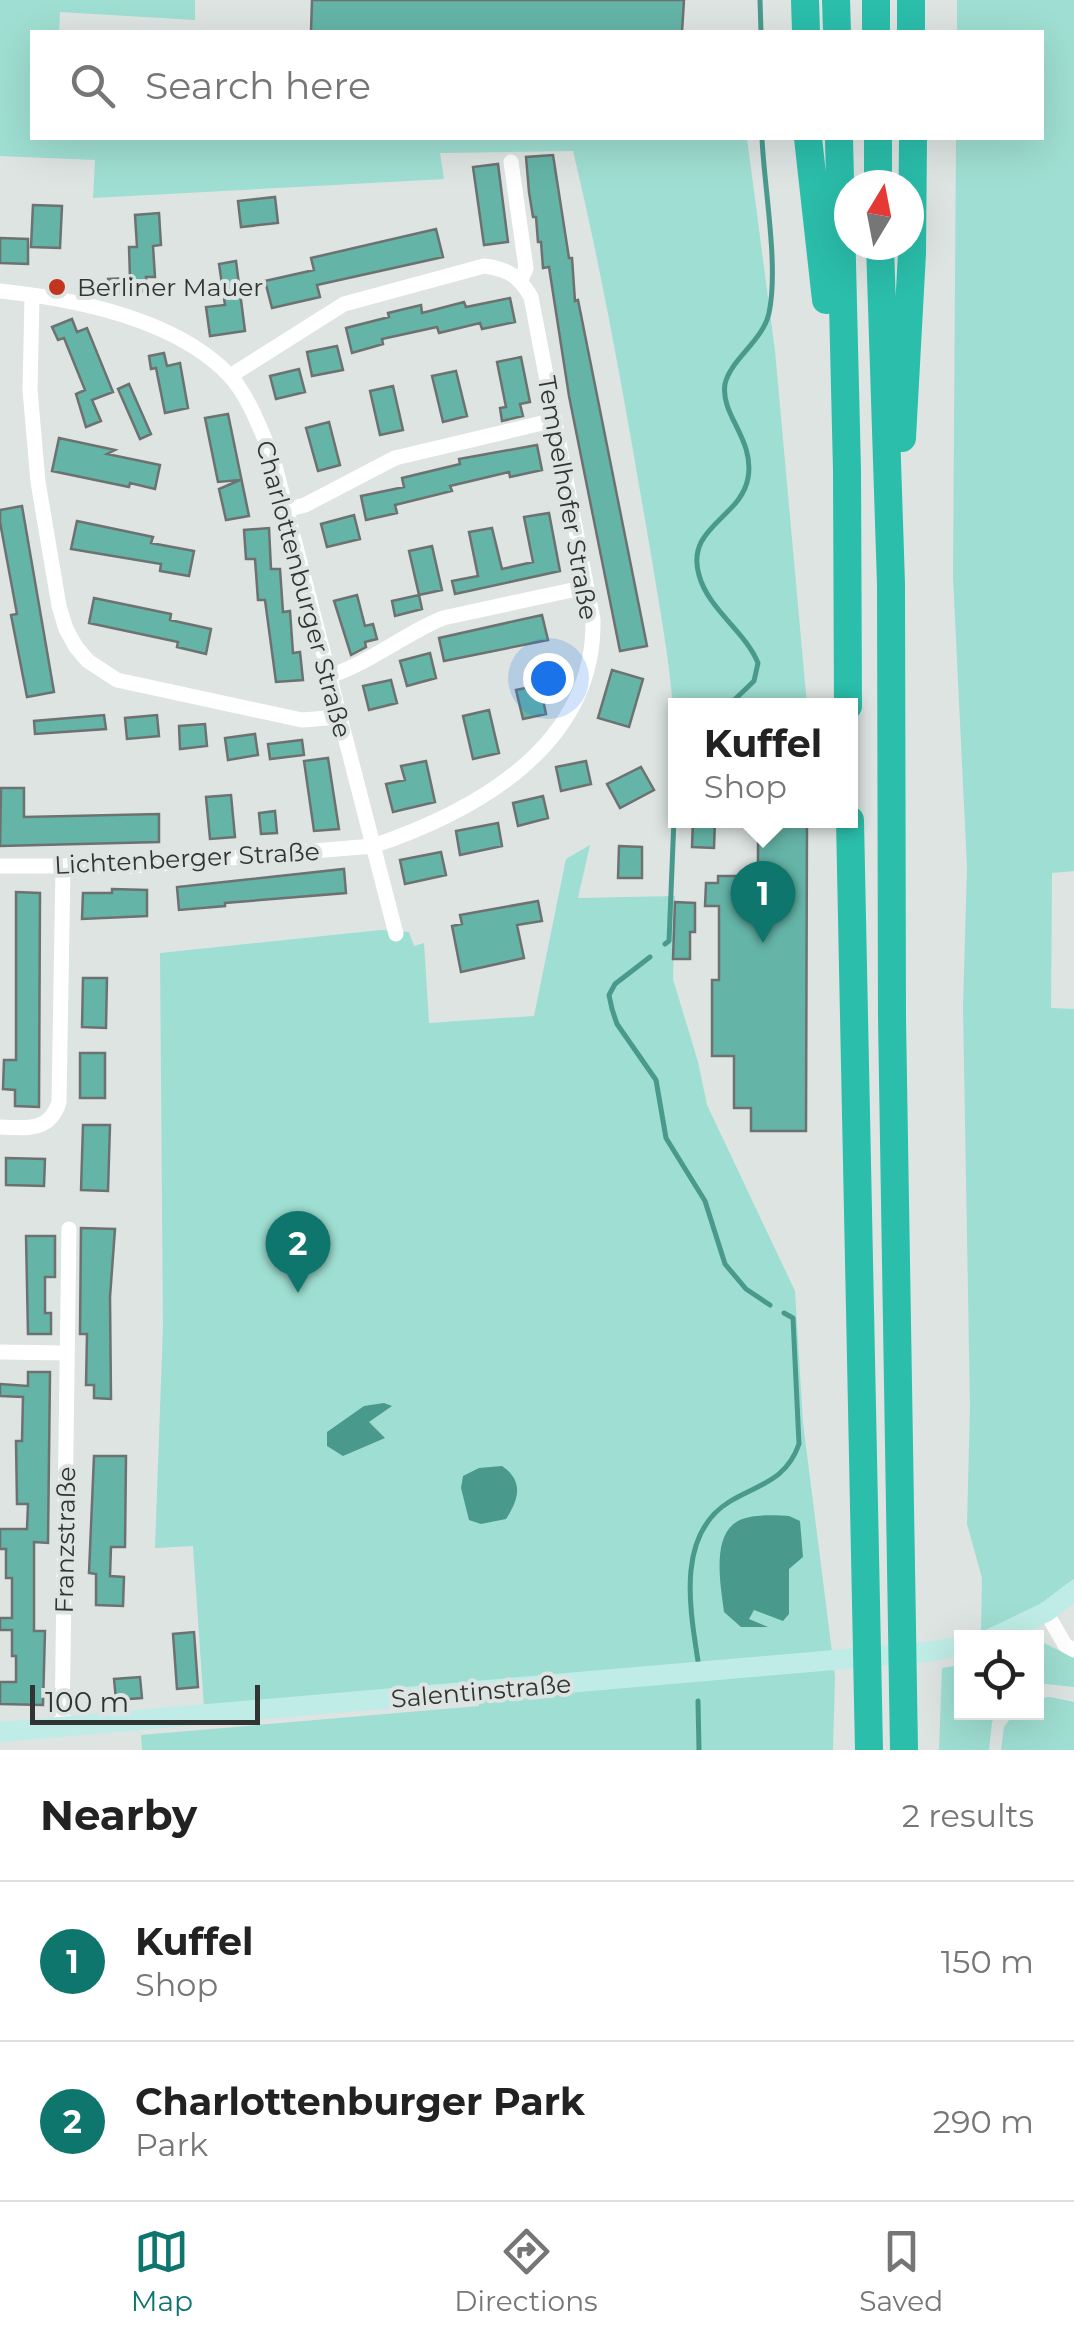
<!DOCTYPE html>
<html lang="en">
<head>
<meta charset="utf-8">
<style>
	:root { --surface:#fff; --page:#f6f6f6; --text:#222; --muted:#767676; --line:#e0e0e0; --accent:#0f766e }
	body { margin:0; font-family:Montserrat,sans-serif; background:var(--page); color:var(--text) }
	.controls { position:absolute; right:30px; bottom:30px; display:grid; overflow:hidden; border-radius:0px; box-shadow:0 10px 40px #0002 }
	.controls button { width:90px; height:90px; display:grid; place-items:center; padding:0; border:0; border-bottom:2px solid var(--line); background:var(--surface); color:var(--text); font:50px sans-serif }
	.compass { position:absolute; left:834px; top:170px; width:90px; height:90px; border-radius:50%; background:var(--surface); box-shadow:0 10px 40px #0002; rotate:10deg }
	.scale { position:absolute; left:30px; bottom:25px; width:230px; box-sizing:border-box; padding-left:10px; border:5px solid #313433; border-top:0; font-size:28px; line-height:35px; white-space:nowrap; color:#313433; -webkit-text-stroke:8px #dde4e2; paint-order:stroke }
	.you { position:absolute; left:548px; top:678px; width:35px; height:35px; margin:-25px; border:8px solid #fff; border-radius:50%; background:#1a73e8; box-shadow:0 0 0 15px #1a73e833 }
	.badge { display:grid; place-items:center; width:65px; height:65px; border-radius:50%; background:var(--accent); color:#fff; font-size:32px; font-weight:700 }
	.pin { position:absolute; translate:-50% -82px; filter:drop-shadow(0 2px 5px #0008) }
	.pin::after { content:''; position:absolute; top:52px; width:35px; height:30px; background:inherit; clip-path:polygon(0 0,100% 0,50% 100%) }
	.popup { position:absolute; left:668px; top:698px; width:190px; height:130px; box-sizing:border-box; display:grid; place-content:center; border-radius:0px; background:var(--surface); filter:drop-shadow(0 2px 8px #0005); font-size:32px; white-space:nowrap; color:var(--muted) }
	.popup b { font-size:38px; color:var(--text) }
	.popup::after { content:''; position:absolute; left:50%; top:100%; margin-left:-20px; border:20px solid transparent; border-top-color:var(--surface) }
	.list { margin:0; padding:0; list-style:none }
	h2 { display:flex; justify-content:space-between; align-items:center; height:130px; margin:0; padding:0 40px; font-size:42px }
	h2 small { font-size:32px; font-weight:400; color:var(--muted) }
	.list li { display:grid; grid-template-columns:65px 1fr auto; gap:30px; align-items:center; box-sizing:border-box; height:160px; padding:0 40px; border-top:2px solid var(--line) }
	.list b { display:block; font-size:38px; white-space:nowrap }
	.list p { margin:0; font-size:32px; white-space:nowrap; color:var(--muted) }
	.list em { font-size:32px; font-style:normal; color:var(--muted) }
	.icon { flex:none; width:55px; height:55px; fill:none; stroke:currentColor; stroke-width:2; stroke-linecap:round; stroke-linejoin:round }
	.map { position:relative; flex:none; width:1074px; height:1750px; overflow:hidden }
	.search { position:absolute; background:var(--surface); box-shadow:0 10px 40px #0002; left:30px; right:30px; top:30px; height:110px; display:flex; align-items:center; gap:25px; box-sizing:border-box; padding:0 35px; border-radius:0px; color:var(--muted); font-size:38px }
	.sheet { height:450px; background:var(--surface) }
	nav { display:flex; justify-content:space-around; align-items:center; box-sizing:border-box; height:140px; border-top:2px solid var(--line); background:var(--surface); font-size:28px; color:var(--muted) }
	nav a { display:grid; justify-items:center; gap:5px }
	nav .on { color:var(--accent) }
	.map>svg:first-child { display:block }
	.green { fill:#9fded2 }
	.water { fill:#499a8d }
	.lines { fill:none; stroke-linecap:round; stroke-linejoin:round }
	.stream { stroke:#499a8d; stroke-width:5 }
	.building { fill:#64b4a7; stroke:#6d7271; stroke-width:2.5 }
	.street { stroke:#fff; stroke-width:15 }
	.secondary { stroke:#bfece6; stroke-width:20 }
	.highway { stroke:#2bbeab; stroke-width:28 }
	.poi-dot { fill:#c1351f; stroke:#dde4e2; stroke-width:4 }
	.labels { text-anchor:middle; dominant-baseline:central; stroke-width:8; stroke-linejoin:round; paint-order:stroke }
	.poi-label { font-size:25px; fill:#313433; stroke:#dde4e2; text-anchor:start }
	.street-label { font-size:25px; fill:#313433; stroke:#dde4e2 }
</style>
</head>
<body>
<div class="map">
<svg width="1074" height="1750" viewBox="0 0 1074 1750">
	<rect width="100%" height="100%" fill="#dde4e2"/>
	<path class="green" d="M0,0H195V20L60,12L59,32H32V138H747L775,351L807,705L676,706L675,782L669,763C684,730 659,606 653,566C629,427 606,288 573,151L440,153L444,179L93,198L95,160L0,156Z
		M957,0H1074V871L1052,873L1051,1008L1074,1009V1579L1035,1609L981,1632L982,1578L967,1524L970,1407L963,1007L967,867L953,577L956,138H1042V32H957Z
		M590,845L578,898L675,896L673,979L698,1062L707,1105L795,1291L803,1423L835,1676L833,1750H142L141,1735L479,1706L478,1684L204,1708L193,1546L155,1548L163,1327L160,953L381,930L409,932L414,946L424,943L429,1023L534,1016L566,859Z
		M1036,1639L1074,1658V1687L1037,1683Z
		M961,1665L962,1712L996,1713L992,1722L989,1750H939L942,1668Z
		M1050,1697L1074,1702V1750H1001L1004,1727L1014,1713L1036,1712L1037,1698Z"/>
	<path class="water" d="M384,1403L392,1406L369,1422L385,1438L343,1456L327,1446V1432L364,1406Z
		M502,1466C524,1481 519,1499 506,1519L481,1524L469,1520L461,1488L463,1476L479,1468Z
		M789,1516L800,1521L803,1557L789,1569V1614L783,1621L754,1610L749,1619L768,1627H741L724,1612C721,1587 710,1533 740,1520C752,1514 776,1515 789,1516Z"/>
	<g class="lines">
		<path class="stream" d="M760,0L761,32
			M728,706L754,681L758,663C745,631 708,609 699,575C685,527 741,518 748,478C755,439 720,415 725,384C730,360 763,341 769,313C779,266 764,187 762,138
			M665,944L669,941L676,770
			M650,957L615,984L609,995L612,1009L617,1024L656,1080L666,1138L705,1201L725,1264L746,1289L770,1305
			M698,1661C690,1609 676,1535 729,1502C759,1484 786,1481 799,1444L793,1318L784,1313
			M698,1701L699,1750"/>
	</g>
	<path class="building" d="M312,0H684L682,32H311Z
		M553,155L569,258H572L575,301L578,300L647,646L620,651L569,396L549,267L543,268L541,242H538L536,217H533L529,192L526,157Z
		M498,164L508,242L484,245L473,167Z
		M275,197L278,223L241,227L238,201Z
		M33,205L62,206L60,248L31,247Z
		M159,213L161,245L153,246L155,277H146L147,291L108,293V279L130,278L129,247H137L135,215Z
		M436,229L443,257L317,285L320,297L272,308L265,281L314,270L311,258Z
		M0,238L28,239V264L0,263Z
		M236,261L245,331L210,336L206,307L225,305L219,264Z
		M510,298L515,322L482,329L480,323L439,333L437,327L382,339L383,344L352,353L346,328L389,317L388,313L421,305L422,313L464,302L466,307Z
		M72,319L77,332L87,328L113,392L92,400L101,421L86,427L76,394L85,390L64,338L58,340L52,327Z
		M337,346L343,370L312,376L307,352Z
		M164,353L167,366L180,363L188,408L165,413L156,368L151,369L149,356Z
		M521,357L530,402L520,404L523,416L502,421L500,408L506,407L497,362Z
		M299,369L305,392L276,399L270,376Z
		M456,371L467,416L443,422L432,376Z
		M129,384L151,434L140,439L118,389Z
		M393,386L403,430L380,435L370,391Z
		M228,414L249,516L226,520L219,489L240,480L218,482L205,418Z
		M329,422L340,465L318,471L306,428Z
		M59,438L115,450L107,454L160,465L155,489L130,483L129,487L52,471Z
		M537,445L542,470L510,477L509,472L450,486L452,491L395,505L397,513L366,520L361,496L404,487L402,478L460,464L459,459Z
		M22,506L54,692L27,697L11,615L17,614L0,522V510Z
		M549,513L560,571L455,594L452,581L478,576L469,532L492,528L502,569L533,562L524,517Z
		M354,515L360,539L327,547L321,524Z
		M77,521L153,537L151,543L194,551L189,576L160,571L161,564L71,549Z
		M269,528L271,569H280L283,612L290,611L293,653L300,652L303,680L276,682L265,600H258L255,559H246L244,530Z
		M432,546L442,590L419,595L409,551Z
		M357,595L365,626L373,624L377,639L365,642L366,647L351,655L334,601Z
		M419,595L422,609L395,616L392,601Z
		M94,598L171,614L170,620L211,629L206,654L177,647L178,642L89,623Z
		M542,615L548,640L444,661L439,638Z
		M430,653L436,678L407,686L400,661Z
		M612,670L643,679L629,727L598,718Z
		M391,680L397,703L369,710L363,686Z
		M540,685L546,714L523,719L516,690Z
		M489,710L499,753L473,759L463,716Z
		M104,715L106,729L35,734L34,721Z
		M157,715L159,736L127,739L125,718Z
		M205,724L207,746L180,749L179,726Z
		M255,734L258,755L228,760L225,738Z
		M302,740L304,755L270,759L268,744Z
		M328,758L339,829L314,831L304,761Z
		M426,761L435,802L393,812L386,784L405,780L401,766Z
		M586,761L591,784L561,791L556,767Z
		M641,767L654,790L620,808L607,784Z
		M1,788H24V817L159,814V842L0,846Z
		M231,795L235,837L210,839L206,797Z
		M543,796L548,818L518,826L513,803Z
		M275,811L277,833L261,834L259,813Z
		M693,820H715L714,848L692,847Z
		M758,820H807L806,1131H751V1108H734V1056H712V980H719V906H705L706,883H718V876H758Z
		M498,823L502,846L460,855L456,831Z
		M619,846L642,847V878H618Z
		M441,852L446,875L405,884L400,860Z
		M344,869L346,893L225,903V906L179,910L177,887Z
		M112,889L147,890V916L82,919L83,893H112Z
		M16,892L40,893L39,1107L15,1106V1090L3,1089L4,1060H16Z
		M538,901L542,921L517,925L524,958L461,972L452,926L462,924L460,915Z
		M675,902L695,903V932H690V959H673Z
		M83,978H107L106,1028L82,1027Z
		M80,1053H105V1098H80Z
		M83,1125H110L108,1191L81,1190Z
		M6,1158L45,1159L44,1186L6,1185Z
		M81,1228L115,1229L110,1297L111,1399L94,1398V1385H86L87,1334H80Z
		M26,1236H55V1277H45V1313H51V1334H28Z
		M28,1372H50L48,1543L34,1542V1631H45L43,1705L0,1704V1682H16V1656H12V1630H0V1618H12V1578H6V1549H0V1529H27L28,1504H17L16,1441H22L23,1397L0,1396V1384L28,1386Z
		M94,1456H126L125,1547H111L110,1576L124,1577L123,1606L96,1605V1574L89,1573Z
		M194,1632L198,1687L177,1689L173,1634Z
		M140,1677L142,1698L116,1700L114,1679Z"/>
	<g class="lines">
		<path class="street" d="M511,162L526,268L521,280
			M0,291C75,299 176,319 230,376C250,398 261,432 273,458L396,934
			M32,297L30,390L38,482L59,606L66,629L76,647L88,661L117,680L302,720L340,717
			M286,510L305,505L395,458L555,420
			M329,676C372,662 402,635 443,618L586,587
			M0,866H134L373,846C477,811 595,745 593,620L531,297C519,276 508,269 484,266L344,304L230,376
			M0,1127C26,1128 50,1132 59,1102L63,867
			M0,1352L67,1353
			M1046,1612L1065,1645L1074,1650
			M62,1727L69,1229"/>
		<path class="secondary" d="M992,1638L1046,1612L1074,1591
			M0,1732L927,1652L962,1646"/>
		<path class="highway" d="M805,0L806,32
			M836,0L837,32
			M876,0V32
			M911,0V32
			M808,138L826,300
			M839,138L847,470L848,706
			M878,138V185
			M880,245L891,584L892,1018L904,1750
			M902,438L912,253L913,138
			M850,820L869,1750"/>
	</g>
	<circle class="poi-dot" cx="57" cy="287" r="10"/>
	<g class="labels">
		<g class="poi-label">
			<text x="77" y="287">Berliner Mauer</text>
		</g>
		<g class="street-label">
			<text transform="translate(568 498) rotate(80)">Tempelhofer Straße</text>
			<text transform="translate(304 589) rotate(75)">Charlottenburger Straße</text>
			<text transform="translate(187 858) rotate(-3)">Lichtenberger Straße</text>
			<text transform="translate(65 1540) rotate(-89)">Franzstraße</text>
			<text transform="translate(481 1691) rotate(-5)">Salentinstraße</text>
		</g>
	</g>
</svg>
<div class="controls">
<button><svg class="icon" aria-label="locate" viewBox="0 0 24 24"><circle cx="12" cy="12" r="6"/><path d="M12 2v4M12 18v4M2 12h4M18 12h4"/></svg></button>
</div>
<svg class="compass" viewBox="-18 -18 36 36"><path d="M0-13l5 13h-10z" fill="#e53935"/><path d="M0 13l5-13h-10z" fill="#767676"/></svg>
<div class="scale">100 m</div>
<div class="you"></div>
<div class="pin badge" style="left:763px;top:943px">1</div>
<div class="popup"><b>Kuffel</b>Shop</div>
<div class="pin badge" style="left:298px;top:1293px">2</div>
<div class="search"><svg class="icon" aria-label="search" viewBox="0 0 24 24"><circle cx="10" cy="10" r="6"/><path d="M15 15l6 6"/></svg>Search here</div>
</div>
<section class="sheet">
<h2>Nearby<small>2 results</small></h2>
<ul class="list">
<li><span class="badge">1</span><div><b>Kuffel</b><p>Shop</p></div><em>150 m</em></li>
<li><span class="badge">2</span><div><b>Charlottenburger Park</b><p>Park</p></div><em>290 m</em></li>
</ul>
</section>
<nav>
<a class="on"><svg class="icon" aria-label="map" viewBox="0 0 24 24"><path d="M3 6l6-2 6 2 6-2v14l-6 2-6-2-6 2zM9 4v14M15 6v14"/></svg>Map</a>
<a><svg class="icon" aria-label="directions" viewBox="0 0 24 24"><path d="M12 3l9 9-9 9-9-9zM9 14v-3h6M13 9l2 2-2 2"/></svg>Directions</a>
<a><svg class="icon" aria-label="saved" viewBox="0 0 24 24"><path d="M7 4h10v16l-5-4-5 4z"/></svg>Saved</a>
</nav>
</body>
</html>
